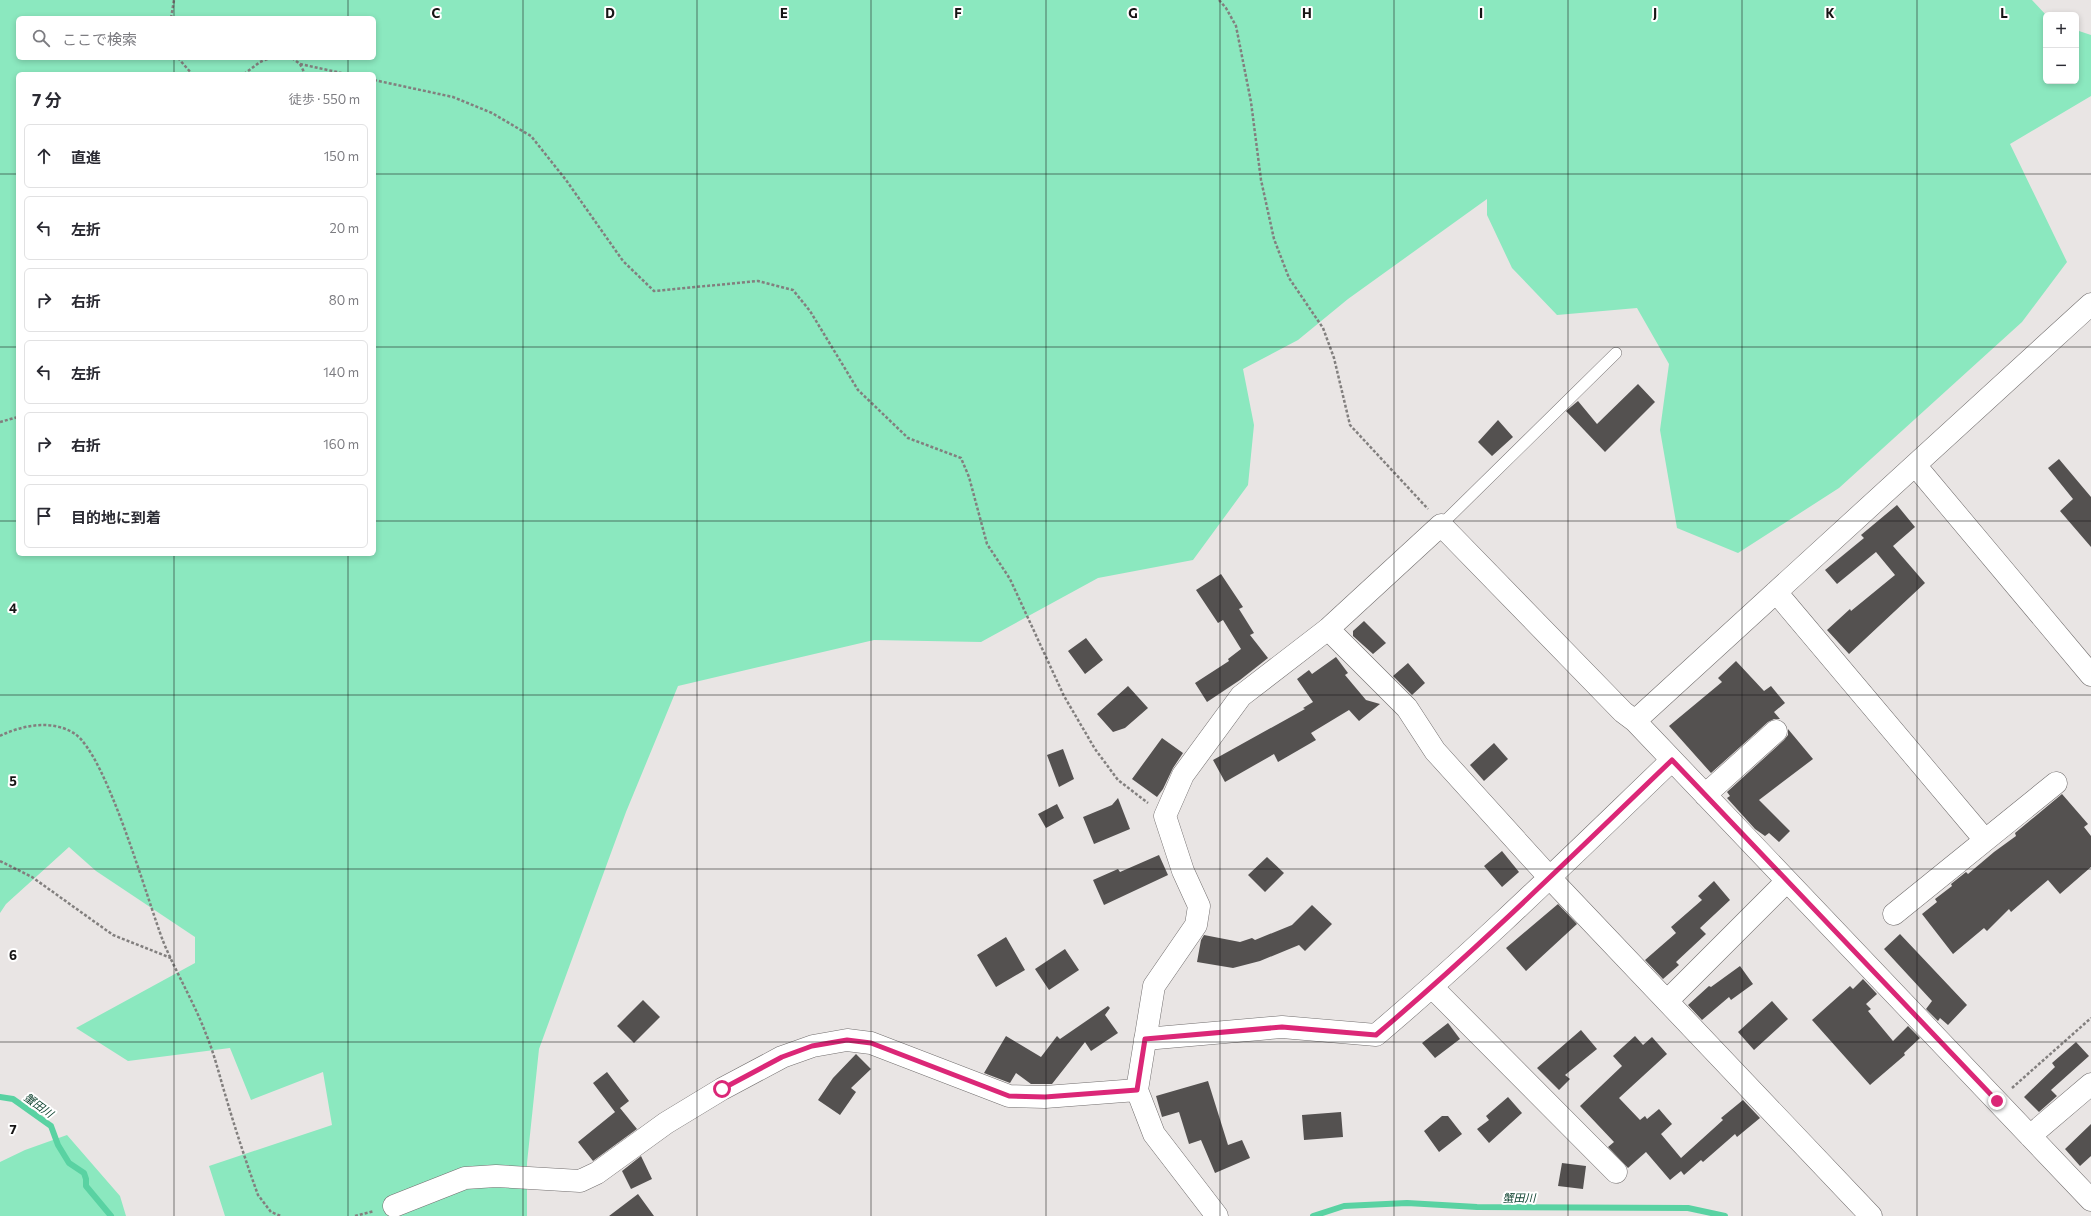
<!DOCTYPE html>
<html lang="ja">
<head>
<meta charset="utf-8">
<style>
	:root { --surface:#fff; --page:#f7f7f7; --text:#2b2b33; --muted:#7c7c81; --line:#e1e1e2 }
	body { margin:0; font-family:Commissioner,"Noto Sans JP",sans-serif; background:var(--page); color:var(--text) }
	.controls { position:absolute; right:12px; top:12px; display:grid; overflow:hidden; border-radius:6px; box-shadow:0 2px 6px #0003 }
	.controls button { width:36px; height:36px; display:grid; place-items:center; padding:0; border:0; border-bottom:1px solid var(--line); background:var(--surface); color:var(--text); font:20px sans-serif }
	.stop { position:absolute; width:12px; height:12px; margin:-9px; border:3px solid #db2777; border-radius:50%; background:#fff }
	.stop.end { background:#db2777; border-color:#fff; box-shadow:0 1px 4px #0008 }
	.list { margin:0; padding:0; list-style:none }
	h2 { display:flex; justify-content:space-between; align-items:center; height:52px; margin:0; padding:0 16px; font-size:17px }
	h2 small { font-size:13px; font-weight:400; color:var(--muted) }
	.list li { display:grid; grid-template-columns:26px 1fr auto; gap:12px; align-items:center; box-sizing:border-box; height:64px; margin:0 8px 8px; padding:0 8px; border:1px solid var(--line); border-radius:6px }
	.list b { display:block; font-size:15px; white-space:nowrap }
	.list em { font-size:13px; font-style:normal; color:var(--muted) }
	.icon { flex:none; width:22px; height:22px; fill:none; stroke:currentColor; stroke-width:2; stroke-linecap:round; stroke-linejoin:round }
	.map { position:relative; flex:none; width:2091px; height:1216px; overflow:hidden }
	.search { position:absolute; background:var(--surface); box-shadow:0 2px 6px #0003; left:16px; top:16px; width:360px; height:44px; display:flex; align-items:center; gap:10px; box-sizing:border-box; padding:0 14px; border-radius:6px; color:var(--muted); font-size:15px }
	.panel { position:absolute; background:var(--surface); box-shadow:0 2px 6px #0003; left:16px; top:72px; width:360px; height:484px; border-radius:6px }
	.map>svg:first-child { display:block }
	.green { fill:#8be8bf; fill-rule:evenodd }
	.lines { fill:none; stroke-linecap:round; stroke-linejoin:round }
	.stream { stroke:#59d2a2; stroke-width:6 }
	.building { fill:#545150 }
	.service-casing { stroke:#726e6e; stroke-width:12 }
	.minor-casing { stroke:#726e6e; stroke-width:23 }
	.path { stroke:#827f7e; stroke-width:2.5; stroke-dasharray:3 2; stroke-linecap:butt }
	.service { stroke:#fff; stroke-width:11 }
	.minor { stroke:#fff; stroke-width:22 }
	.route { stroke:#db2777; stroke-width:5 }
	.grid { fill:none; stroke:#171515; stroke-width:1; stroke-opacity:0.55 }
	.labels { text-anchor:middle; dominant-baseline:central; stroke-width:4; stroke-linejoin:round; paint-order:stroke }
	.water-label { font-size:11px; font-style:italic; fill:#0f4330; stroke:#fff }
	.grid-label { font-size:13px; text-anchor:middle; font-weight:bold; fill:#171515; stroke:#fff; stroke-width:4; stroke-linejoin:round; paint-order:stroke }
</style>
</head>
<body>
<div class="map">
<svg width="2091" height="1216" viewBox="0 0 2091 1216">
	<rect width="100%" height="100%" fill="#e9e5e4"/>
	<path class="green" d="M0,0H2032L2046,15V81H2076V30L2091,35V96L2010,144L2067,262L2022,322L1839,488L1738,553L1677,528L1660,430L1669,364L1637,308L1557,315L1512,268L1487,215V199L1348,299L1298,340L1243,369L1254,425L1248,485L1193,560L1098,578L981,642L874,640L678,686L626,812L539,1049L527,1163V1216H225L209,1166L332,1125L323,1072L251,1100L230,1048L128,1061L76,1028L195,963V937L96,871L69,847L6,904L0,913ZM18,18H374V58H18ZM18,74H374V554H18Z
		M67,1135L120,1196L126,1216H0V1162L25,1150Z"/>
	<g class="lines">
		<path class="stream" d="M0,1097L13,1099L51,1126L58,1145L69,1163L84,1173L86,1179V1186L111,1216
			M1313,1216L1344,1206L1407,1203L1477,1207L1688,1208L1725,1216"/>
	</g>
	<path class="building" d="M1638,384L1655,402L1605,452L1566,411L1578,401L1597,424Z
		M1498,420L1513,437L1492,456L1478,442Z
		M2059,459L2091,497V547L2060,511L2073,499L2048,468Z
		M1897,505L1915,527L1893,546L1925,583L1849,654L1827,630L1850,609L1851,611L1895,575L1876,552L1837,584L1825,570L1864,538L1861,535Z
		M1221,574L1243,607L1239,609L1254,633L1250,635L1268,658L1240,680L1207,702L1195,683L1229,661L1228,659L1241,649L1223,620L1218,623L1196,590Z
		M1364,621L1386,643L1373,654L1353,636V631Z
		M1086,638L1103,660L1085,674L1068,651Z
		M1336,657L1348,673L1345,675L1366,700L1380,704L1359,721L1349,710L1311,733L1316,740L1278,762L1274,754L1225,782L1213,760L1305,709L1303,708L1313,702L1297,679L1309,670L1312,674Z
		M1736,661L1764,691L1771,686L1785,703L1774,712L1780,719H1774L1768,722L1711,773L1669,726L1722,682L1718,678Z
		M1408,663L1425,683L1412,695L1393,676Z
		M1128,686L1148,708L1125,728L1113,732L1097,714Z
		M1788,729L1813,759L1759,800L1790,831L1779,842L1769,833L1765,836L1755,829L1727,798L1730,796L1727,792L1784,740L1788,735Z
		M1162,738L1183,753L1173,768L1163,789L1157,797L1132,779Z
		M1494,743L1508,759L1484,781L1470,765Z
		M1063,749L1074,779L1059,787L1047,755Z
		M2062,794L2088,824L2084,827L2091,836V867L2060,894L2048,880L2011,912L2009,909L1987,931L1984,928L1953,954L1922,914L1937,902L1935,899L1952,886L1951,884L1966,872L1968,874L1994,852L2016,836L2015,833Z
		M1118,798L1130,829L1094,844L1083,817L1112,805Z
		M1057,804L1064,818L1046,828L1038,814Z
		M1502,851L1519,872L1502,887L1484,866Z
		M1159,855L1168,875L1104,905L1093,880L1118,869L1120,872Z
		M1267,857L1284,873L1265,892L1248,875Z
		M1714,881L1730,900L1700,928L1706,934L1676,962L1679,965L1663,979L1645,960L1676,933L1671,927L1702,900L1698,896Z
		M1558,904L1577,924L1526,971L1506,948Z
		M1312,905L1332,924L1305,951L1299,945L1260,961L1233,968L1197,962L1201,940L1204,935L1240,942L1252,938L1255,940L1292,925Z
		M1900,934L1967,1005L1948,1025L1940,1018L1938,1021L1926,1009L1932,1001L1884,949Z
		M1006,937L1025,970L996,987L977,955Z
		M1065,949L1079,970L1049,990L1035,969Z
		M1740,966L1753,984L1731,1000L1729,997L1702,1020L1688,1005L1709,986L1711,987Z
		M1863,979L1877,994L1866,1004L1871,1009L1868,1011L1893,1041L1908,1026L1920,1038L1904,1053L1905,1055L1870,1085L1812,1020L1850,986L1853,989Z
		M643,1000L660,1017L634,1043L617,1026Z
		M1772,1001L1788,1019L1754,1050L1738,1032Z
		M1108,1006L1110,1008L1105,1015L1118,1033L1091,1051L1085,1042L1052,1084H1031L1016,1073L1010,1083L984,1073L1006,1036L1041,1057L1057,1036L1060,1039Z
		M1448,1023L1460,1039L1435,1058L1422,1043Z
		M1581,1030L1597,1049L1565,1075L1570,1079L1559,1090L1537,1068Z
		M1635,1036L1643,1045L1652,1037L1667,1054L1619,1098L1640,1120L1645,1116L1647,1119L1659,1109L1672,1124L1661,1134L1681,1158L1723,1120L1721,1118L1743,1100L1760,1118L1737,1137L1735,1134L1703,1162L1701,1160L1684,1175L1681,1171L1670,1180L1646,1152L1628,1168L1608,1147L1614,1142L1580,1106L1622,1066L1613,1056Z
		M2076,1042L2089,1056L2051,1090L2057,1096L2039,1112L2024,1097L2055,1067L2052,1063Z
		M856,1054L871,1069L851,1088L856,1092L840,1115L818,1100L833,1078Z
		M607,1072L629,1101L615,1112L593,1083Z
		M1208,1081L1228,1145L1242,1140L1250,1158L1215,1173L1201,1140L1189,1144L1179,1112L1162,1117L1156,1096Z
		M1508,1097L1522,1113L1489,1143L1477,1129L1489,1120L1486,1116Z
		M620,1108L637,1129L593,1161L578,1142Z
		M1341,1112L1343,1137L1304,1140L1302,1115Z
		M1442,1116H1448L1462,1134L1439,1152L1424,1131Z
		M2091,1124V1156L2080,1166L2065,1149Z
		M641,1156L652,1179L631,1189L622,1171Z
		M1562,1163L1586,1166L1583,1189L1558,1186Z
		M638,1194L654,1216H609Z"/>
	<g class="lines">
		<g class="service-casing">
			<path id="service" d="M1441,525L1616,353"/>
		</g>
		<g class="minor-casing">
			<path id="minor" d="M1915,465L2091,675
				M1776,592L1985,840
				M1328,629L1407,708L1435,751L1550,878L1871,1216
				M1635,721L2091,304
				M1705,795L1776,731
				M1894,914L2056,783
				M1432,987L1616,1172
				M1667,1001L1787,881
				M1145,1039L1282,1027L1376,1035C1479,948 1575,853 1672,760
				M1137,1090L1154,986L1196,925L1199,906L1183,871L1165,816L1183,775L1241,696L1328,629L1441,525L1623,712L1635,721L2091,1200
				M2030,1136L2091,1084
				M394,1206L465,1178L496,1176L580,1181L597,1173L666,1123L722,1089L782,1057L813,1046L847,1040L871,1043L1009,1096L1045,1097L1137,1090L1154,1134L1217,1216"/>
		</g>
		<path class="path" d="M1219,0L1226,8L1236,26L1251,102L1261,180L1274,239L1289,278L1323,328L1334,358L1350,425L1428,509
			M171,18L174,0
			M178,58L192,74
			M292,58L300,64L305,74
			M300,64L346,74
			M244,74L260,62L270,58
			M374,80L453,97L492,113L531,136L566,180L623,261L654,291L758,281L793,290L810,311L858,390L908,438L961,458L969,477L987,544L1010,579L1064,696L1095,749L1118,780L1148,803
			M0,422L18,417
			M0,736C22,725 53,719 75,734C107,756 147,899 163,941C176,973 194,1002 206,1034C214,1053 219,1074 225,1094C235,1128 246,1162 258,1195L271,1212L281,1216
			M0,861L32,877L113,935L171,958
			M2012,1088L2091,1018
			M355,1216L374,1211"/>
		<use href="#service" class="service"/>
		<use href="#minor" class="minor"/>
	</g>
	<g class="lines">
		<path class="route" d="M722,1089L782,1057L812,1046L847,1040L871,1043L1009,1096L1045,1097L1137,1090L1145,1039L1282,1027L1376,1035C1479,948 1575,853 1672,760L1997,1101"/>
	</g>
	<path class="grid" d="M174,0V18M348,0V18M523,0V1216M697,0V1216M871,0V1216M1046,0V1216M1220,0V1216M1394,0V1216M1568,0V1216M1742,0V1216M1917,0V1216M174,58V74M348,58V74M0,174H18M374,174H2091M0,347H18M374,347H2091M0,521H18M374,521H2091M174,554V1216M348,554V1216M0,695H2091M0,869H2091M0,1042H2091"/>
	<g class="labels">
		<g class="water-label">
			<text transform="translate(39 1105) rotate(36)">蟹田川</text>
			<text x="1519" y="1197">蟹田川</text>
		</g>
	</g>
	<g class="grid-label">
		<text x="436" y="18">C</text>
		<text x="610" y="18">D</text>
		<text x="784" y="18">E</text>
		<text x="958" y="18">F</text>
		<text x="1133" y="18">G</text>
		<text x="1307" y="18">H</text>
		<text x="1481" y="18">I</text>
		<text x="1655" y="18">J</text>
		<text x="1830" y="18">K</text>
		<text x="2004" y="18">L</text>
		<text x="13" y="613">4</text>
		<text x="13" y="786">5</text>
		<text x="13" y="960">6</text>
		<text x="13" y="1134">7</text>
	</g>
</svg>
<div class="controls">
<button>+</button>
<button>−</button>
</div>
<div class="stop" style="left:722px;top:1089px"></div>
<div class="stop end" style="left:1997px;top:1101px"></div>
<div class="search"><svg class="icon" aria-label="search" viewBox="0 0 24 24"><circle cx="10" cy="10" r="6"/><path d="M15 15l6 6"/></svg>ここで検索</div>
<section class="panel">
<h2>7 分<small>徒歩 · 550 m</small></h2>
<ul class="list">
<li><svg class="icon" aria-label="ahead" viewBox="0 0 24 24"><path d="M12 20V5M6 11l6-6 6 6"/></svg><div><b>直進</b></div><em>150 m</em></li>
<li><svg class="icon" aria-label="left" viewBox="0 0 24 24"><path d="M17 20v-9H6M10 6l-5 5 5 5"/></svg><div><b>左折</b></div><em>20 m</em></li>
<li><svg class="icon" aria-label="right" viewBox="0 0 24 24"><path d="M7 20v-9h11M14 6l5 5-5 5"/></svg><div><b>右折</b></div><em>80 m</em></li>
<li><svg class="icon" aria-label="left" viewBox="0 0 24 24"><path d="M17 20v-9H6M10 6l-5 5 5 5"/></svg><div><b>左折</b></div><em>140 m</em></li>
<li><svg class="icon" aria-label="right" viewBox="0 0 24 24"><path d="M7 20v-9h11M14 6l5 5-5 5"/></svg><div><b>右折</b></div><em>160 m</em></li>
<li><svg class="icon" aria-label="arrive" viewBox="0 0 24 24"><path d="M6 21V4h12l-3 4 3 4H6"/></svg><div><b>目的地に到着</b></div></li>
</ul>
</section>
</div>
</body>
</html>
